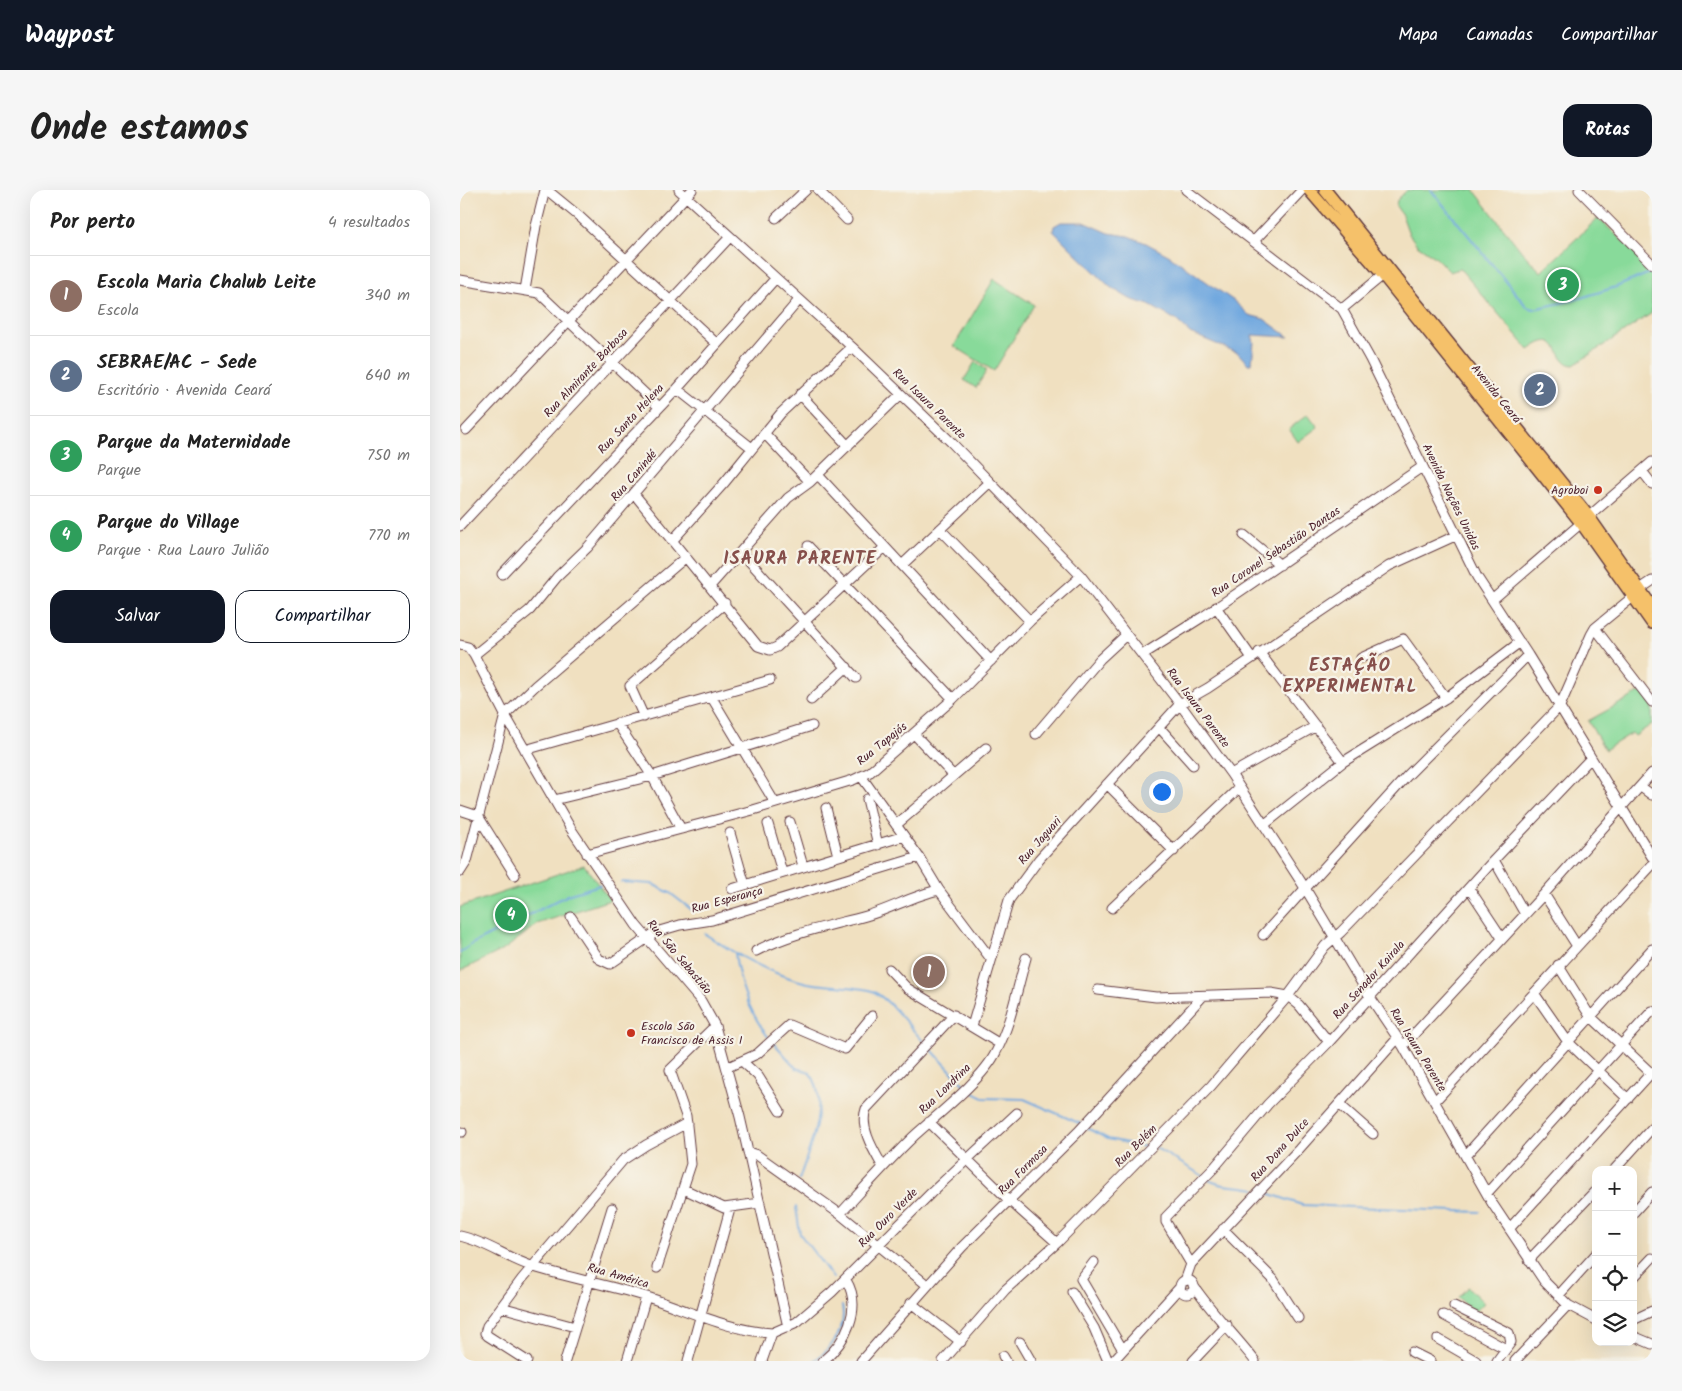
<!DOCTYPE html>
<html lang="pt">
<head>
<meta charset="utf-8">
<style>
	:root { --surface:#fff; --page:#f6f6f6; --text:#222; --muted:#767676; --line:#e0e0e0; --accent:#111827 }
	body { margin:0; font-family:Kalam,sans-serif; background:var(--page); color:var(--text) }
	.controls { position:absolute; right:15px; bottom:15px; display:grid; overflow:hidden; border-radius:10px; box-shadow:0 5px 20px #0002 }
	.controls button { width:45px; height:45px; display:grid; place-items:center; padding:0; border:0; border-bottom:1px solid var(--line); background:var(--surface); color:var(--text); font:25px sans-serif }
	.you { position:absolute; left:701px; top:601px; width:18px; height:18px; margin:-12px; border:4px solid #fff; border-radius:50%; background:#1a73e8; box-shadow:0 0 0 8px #1a73e833 }
	.badge { display:grid; place-items:center; width:32px; height:32px; border-radius:50%; background:var(--accent); color:#fff; font-size:16px; font-weight:700 }
	.pin { position:absolute; translate:-50% -50%; border:2px solid #fff; box-shadow:0 1px 5px #0006 }
	.list { margin:0; padding:0; list-style:none }
	h2 { display:flex; justify-content:space-between; align-items:center; height:65px; margin:0; padding:0 20px; font-size:21px }
	h2 small { font-size:16px; font-weight:400; color:var(--muted) }
	.list li { display:grid; grid-template-columns:32px 1fr auto; gap:15px; align-items:center; box-sizing:border-box; height:80px; padding:0 20px; border-top:1px solid var(--line) }
	.list b { display:block; font-size:19px; white-space:nowrap }
	.list p { margin:0; font-size:16px; white-space:nowrap; color:var(--muted) }
	.list em { font-size:16px; font-style:normal; color:var(--muted) }
	.actions { display:flex; gap:10px; padding:15px 20px }
	.actions a { flex:1; padding:11px 0; border:1px solid var(--accent); border-radius:15px; text-align:center; font-size:18px; color:var(--accent) }
	.actions .main { background:var(--accent); color:#fff }
	.icon { flex:none; width:28px; height:28px; fill:none; stroke:currentColor; stroke-width:2; stroke-linecap:round; stroke-linejoin:round }
	.map { position:relative; flex:none; width:1192px; height:1171px; overflow:hidden; border-radius:15px }
	header { display:flex; align-items:center; gap:30px; box-sizing:border-box; height:70px; padding:0 25px; background:var(--accent); color:#fff }
	header strong { font-size:24px }
	nav { display:flex; gap:28px; margin-inline-start:auto; font-size:18px }
	.intro { display:flex; align-items:center; justify-content:space-between; box-sizing:border-box; height:120px; padding:0 30px }
	h1 { margin:0; font-size:35px }
	.button { padding:12px 22px; border-radius:15px; background:var(--accent); color:#fff; font-size:18px; font-weight:700 }
	main { display:flex; gap:30px; padding:0 30px }
	aside { flex:1; background:var(--surface); border-radius:15px; box-shadow:0 5px 20px #0002 }
	.map>svg:first-child { display:block }
	.green { fill:#88da9a; stroke:#697c62 }
	.water { fill:#71a8df; stroke:#5e6485 }
	.lines { fill:none; stroke-linecap:round; stroke-linejoin:round }
	.stream { stroke:#71a8df; stroke-width:2 }
	.minor-casing { stroke:#633c41; stroke-width:11 }
	.major-casing { stroke:#633c41; stroke-width:14 }
	.minor { stroke:#fff; stroke-width:9 }
	.major { stroke:#f5c16b; stroke-width:11 }
	.poi-dot { fill:#c8321e; stroke:#f7f3e8; stroke-width:2 }
	.labels { text-anchor:middle; dominant-baseline:central; stroke-width:4.5; stroke-linejoin:round; paint-order:stroke }
	.street-label { font-size:12px; fill:#4a1f2b; stroke:#f7f3e8 }
	.poi-label { font-size:12px; fill:#4a1f2b; stroke:#f7f3e8; text-anchor:end }
	.district-label { font-size:18px; font-weight:bold; letter-spacing:1px; fill:#864f4b; stroke:#f7f3e8 }
</style>
</head>
<body>
<header>
<strong>Waypost</strong>
<nav><a>Mapa</a><a>Camadas</a><a>Compartilhar</a></nav>
</header>
<div class="intro"><h1>Onde estamos</h1><a class="button">Rotas</a></div>
<main>
<aside>
<h2>Por perto<small>4 resultados</small></h2>
<ul class="list">
<li><span class="badge" style="background:#8d6e63">1</span><div><b>Escola Maria Chalub Leite</b><p>Escola</p></div><em>340 m</em></li>
<li><span class="badge" style="background:#5c6f8a">2</span><div><b>SEBRAE/AC - Sede</b><p>Escritório · Avenida Ceará</p></div><em>640 m</em></li>
<li><span class="badge" style="background:#2e9e5b">3</span><div><b>Parque da Maternidade</b><p>Parque</p></div><em>750 m</em></li>
<li><span class="badge" style="background:#2e9e5b">4</span><div><b>Parque do Village</b><p>Parque · Rua Lauro Julião</p></div><em>770 m</em></li>
</ul>
<div class="actions"><a class="main">Salvar</a><a>Compartilhar</a></div>
</aside>
<div class="map">
<svg width="1192" height="1171" viewBox="0 0 1192 1171">
	<rect width="100%" height="100%" fill="#f7f3e8"/>
	<filter id="ink" filterUnits="userSpaceOnUse"><feTurbulence type="fractalNoise" baseFrequency=".02" numOctaves="2"/><feDisplacementMap in="SourceGraphic" scale="10" xChannelSelector="R" yChannelSelector="G"/><feConvolveMatrix kernelMatrix="1 2 1 2 8 2 1 2 1" color-interpolation-filters="sRGB"/></filter>
	<filter id="wash" filterUnits="userSpaceOnUse"><feTurbulence type="fractalNoise" baseFrequency=".0096" numOctaves="4" result="noise"/><feDisplacementMap in="SourceGraphic" scale="20" xChannelSelector="R" yChannelSelector="G"/><feGaussianBlur stdDeviation="1.12" result="paint"/><feColorMatrix in="noise" values="0 0 0 0 0 0 0 0 0 0 0 0 0 0 0 0 0 1.4 0 .05"/><feComposite in="paint" operator="in"/></filter>
	<g filter="url(#wash)">
		<rect width="100%" height="100%" fill="#f0e0c0"/>
		<path class="green" d="M947,0H1014L1062,62L1081,82L1138,28L1192,78V123L1114,175C1092,175 1104,134 1069,160L1002,81L999,79L990,82L975,67L957,55L949,44L942,25L936,16L937,10Z
			M534,89L574,115L534,181L494,156Z
			M515,172L527,180L516,198L504,190Z
			M848,224L858,237L838,252L829,239Z
			M1182,501L1192,514V534L1175,546L1172,543L1145,560L1128,531Z
			M124,675L150,710L77,734L45,759L0,781V717Z
			M1008,1097L1024,1113L1014,1123L998,1107Z"/>
		<path class="water" d="M601,32H624L649,43L668,46L686,53L710,66L774,111L789,125L804,129L829,147L792,145L794,152L792,174H788L778,163L730,143L716,130L689,115L670,109L650,97L593,41L594,36Z"/>
		<g class="lines">
			<path class="stream" d="M971,0L1067,117L1074,119L1114,110L1156,97L1192,82
				M161,692L192,694L210,703L232,720
				M245,744C277,765 311,785 348,793C363,796 403,797 412,801C431,810 449,837 464,852
				M0,763L12,754L110,704L140,695
				M275,763C279,795 289,822 309,848
				M314,853L336,878L349,882C372,909 348,961 339,990
				M469,857L505,896
				M510,901L524,908L564,909L621,934
				M627,938L648,949L686,957
				M696,958L743,986
				M747,989C761,998 779,995 795,999
				M802,1001L842,1015L1020,1022
				M336,1017L340,1044L373,1088
				M353,1171C372,1160 387,1137 382,1116"/>
		</g>
	</g>
	<g filter="url(#ink)">
		<g class="lines">
			<g class="minor-casing">
				<path id="minor" d="M87,0L120,27L257,154
					M219,0L392,157L491,252L621,386L720,514L771,584L845,698L910,807L943,856L1032,1013L1084,1091L1108,1115L1136,1130
					M358,0L387,30
					M726,0L882,119L910,169L1017,387L1068,465L1192,667
					M1119,0L1192,74
					M316,28L346,0
					M794,51L842,0
					M0,90L79,103L199,217
					M65,100L76,36L85,0
					M882,119L923,85
					M217,199L292,258
					M340,204L388,256
					M6,240L232,0
					M305,244L350,292
					M1182,281L1192,294
					M358,285L531,471
					M175,305L298,456L310,460L317,457L425,357
					M0,336L270,47
					M480,339L570,431
					M784,345L820,375
					M212,351L265,292L321,223L392,157
					M348,356L493,509
					M281,362L396,488
					M442,375L529,293
					M42,384L217,199L315,89
					M251,395L328,308L350,292L440,205
					M1180,399L1192,391
					M1032,410L1192,272
					M756,417L792,468
					M1135,438L1192,512
					M0,455L8,457L14,465L45,525L111,639L176,735L241,811L255,836L280,927L328,1137
					M799,462L883,572
					M14,465L70,420L97,387L128,357L339,110
					M682,465L744,426L962,277
					M901,468L943,449L986,508
					M252,508L315,613
					M351,510L387,477
					M184,527L170,496L265,413
					M157,533L192,586L221,639
					M699,537L733,575
					M454,544L493,585
					M576,544L640,469L666,445
					M65,560L310,490
					M771,584L856,536
					M401,586L459,667L479,700L531,769
					M647,594L714,661
					M1181,597L1192,605
					M407,609L418,655
					M94,610L192,586L352,536
					M366,618L378,666
					M0,620L18,626L55,685
					M330,632L343,676
					M308,634L322,682
					M436,635L526,558
					M804,635L883,572L986,508L1060,452
					M270,643L285,695
					M127,664L293,620L393,590L410,582L493,509L570,431L621,386
					M1034,670L1065,724
					M0,682L7,671L45,525L75,496L226,367
					M1009,698L1042,748
					M272,699L444,646
					M1084,704L1117,756
					M652,718L779,598
					M111,727L139,769L150,774L196,742L220,735L252,730L459,667
					M803,745L947,586L1068,465
					M296,761C331,743 369,736 406,726C431,719 454,705 479,700
					M1098,775L1130,826L1191,883
					M429,779L447,798L540,854
					M638,800L696,807L811,803L828,806L839,815L869,852
					M1074,803L1108,852L1168,909
					M512,836L549,710L579,669L720,514L748,498L929,376L995,346
					M943,856L1084,704L1192,583
					M283,872L298,886L320,921
					M268,877L297,864L329,835L385,859L412,826
					M975,911L1192,675
					M879,914L913,944
					M469,932L550,1011L597,1053
					M0,942H2
					M288,962L297,965L380,1024L467,1095
					M1006,965L1192,759
					M423,977C414,961 399,938 406,919L494,825
					M1154,980L1192,938
					M224,999L264,1018L300,1013
					M1027,1003L1192,821
					M1173,1023L1192,1002
					M380,1024C404,998 428,971 454,946C477,925 523,889 536,862C551,834 557,799 566,768
					M763,1039L813,1089L838,1128
					M1049,1039L1192,882
					M0,1046C27,1052 48,1069 74,1077C110,1088 148,1095 184,1106C226,1119 268,1141 312,1143
					M1069,1070L1136,1000
					M634,1072L621,1089L663,1160
					M731,1074L706,1032V1027L753,979L808,914L869,852L1034,670L1130,569
					M197,1078L231,974L226,926L210,880L255,836
					M1173,1088L1192,1068
					M720 1097a7 7 0 1 1 14 0a7 7 0 1 1-14 0Z
					M725,1091L731,1074L839,959L937,849
					M733,1095C751,1122 775,1145 795,1171
					M612,1102L634,1138L648,1171
					M1098,1106L1136,1064
					M451,1113L501,1152
					M994,1116L1049,1143L1051,1152L1037,1171
					M41,1117L115,1137
					M983,1125L1046,1159
					M1173,1130L1192,1121
					M312,1143L337,1132L372,1102L471,1003L557,923
					M1173,1146L1192,1154
					M978,1149L1016,1171
					M560,1152L571,1171
					M952,1162L970,1171
					M543,1166L546,1171
					M67,1171L28,1146L25,1143L27,1136L62,1089L163,970L186,955L227,933
					M105,1171L152,1018
					M167,1171L186,1107
					M228,1171L270,1019
					M302,1171L312,1143
					M363,1171C386,1152 403,1118 386,1090
					M401,1171L502,1057L618,942L742,807
					M483,1171L545,1100L597,1053L751,896L828,806L865,756L881,742L1100,516L1131,445L1135,438L1174,406
					M653,1171L721,1096
					M733,1171L767,1135
					M1055,1171L1108,1115"/>
			</g>
			<g class="major-casing">
				<path id="major" d="M849,0L923,85L1122,334L1192,433
					M865,0L1129,327L1192,417"/>
			</g>
			<use href="#minor" class="minor"/>
			<use href="#major" class="major"/>
		</g>
	</g>
	<g class="poi-dot">
		<circle cx="1138" cy="300" r="5"/>
		<circle cx="171" cy="843" r="5"/>
	</g>
	<g class="labels">
		<g class="street-label">
			<text transform="translate(126 183) rotate(-47)">Rua Almirante Barbosa</text>
			<text transform="translate(1036 204) rotate(51)">Avenida Ceará</text>
			<text transform="translate(469 214) rotate(44)">Rua Isaura Parente</text>
			<text transform="translate(171 229) rotate(-47)">Rua Santa Helena</text>
			<text transform="translate(174 286) rotate(-49)">Rua Canindé</text>
			<text transform="translate(991 307) rotate(64)">Avenida Nações Unidas</text>
			<text transform="translate(816 362) rotate(-34)">Rua Coronel Sebastião Dantas</text>
			<text transform="translate(738 518) rotate(53)">Rua Isaura Parente</text>
			<text transform="translate(422 554) rotate(-39)">Rua Tapajós</text>
			<text transform="translate(580 651) rotate(-49)">Rua Jaguari</text>
			<text transform="translate(267 710) rotate(-15)">Rua Esperança</text>
			<text transform="translate(219 767) rotate(50)">Rua São Sebastião</text>
			<text transform="translate(909 790) rotate(-48)">Rua Senador Kairala</text>
			<text transform="translate(958 860) rotate(58)">Rua Isaura Parente</text>
			<text transform="translate(485 899) rotate(-44)">Rua Londrina</text>
			<text transform="translate(676 956) rotate(-45)">Rua Belém</text>
			<text transform="translate(820 960) rotate(-48)">Rua Dona Dulce</text>
			<text transform="translate(563 980) rotate(-45)">Rua Formosa</text>
			<text transform="translate(428 1028) rotate(-45)">Rua Ouro Verde</text>
			<text transform="translate(158 1086) rotate(16)">Rua América</text>
		</g>
		<g class="poi-label">
			<text x="1128" y="300">Agroboi</text>
			<text x="181" y="836" text-anchor="start">Escola São<tspan x="181" dy="14">Francisco de Assis I</tspan></text>
		</g>
		<g class="district-label">
			<text x="340" y="369">ISAURA PARENTE</text>
			<text x="890" y="476">ESTAÇÃO<tspan x="890" dy="21">EXPERIMENTAL</tspan></text>
		</g>
	</g>
</svg>
<div class="controls">
<button>+</button>
<button>−</button>
<button><svg class="icon" aria-label="locate" viewBox="0 0 24 24"><circle cx="12" cy="12" r="6"/><path d="M12 2v4M12 18v4M2 12h4M18 12h4"/></svg></button>
<button><svg class="icon" aria-label="layers" viewBox="0 0 24 24"><path d="M12 4l9 5-9 5-9-5zM3 14l9 5 9-5"/></svg></button>
</div>
<div class="you"></div>
<div class="pin badge" style="left:469px;top:782px;background:#8d6e63">1</div>
<div class="pin badge" style="left:1080px;top:200px;background:#5c6f8a">2</div>
<div class="pin badge" style="left:1103px;top:95px;background:#2e9e5b">3</div>
<div class="pin badge" style="left:51px;top:725px;background:#2e9e5b">4</div>
</div>
</main>
</body>
</html>
